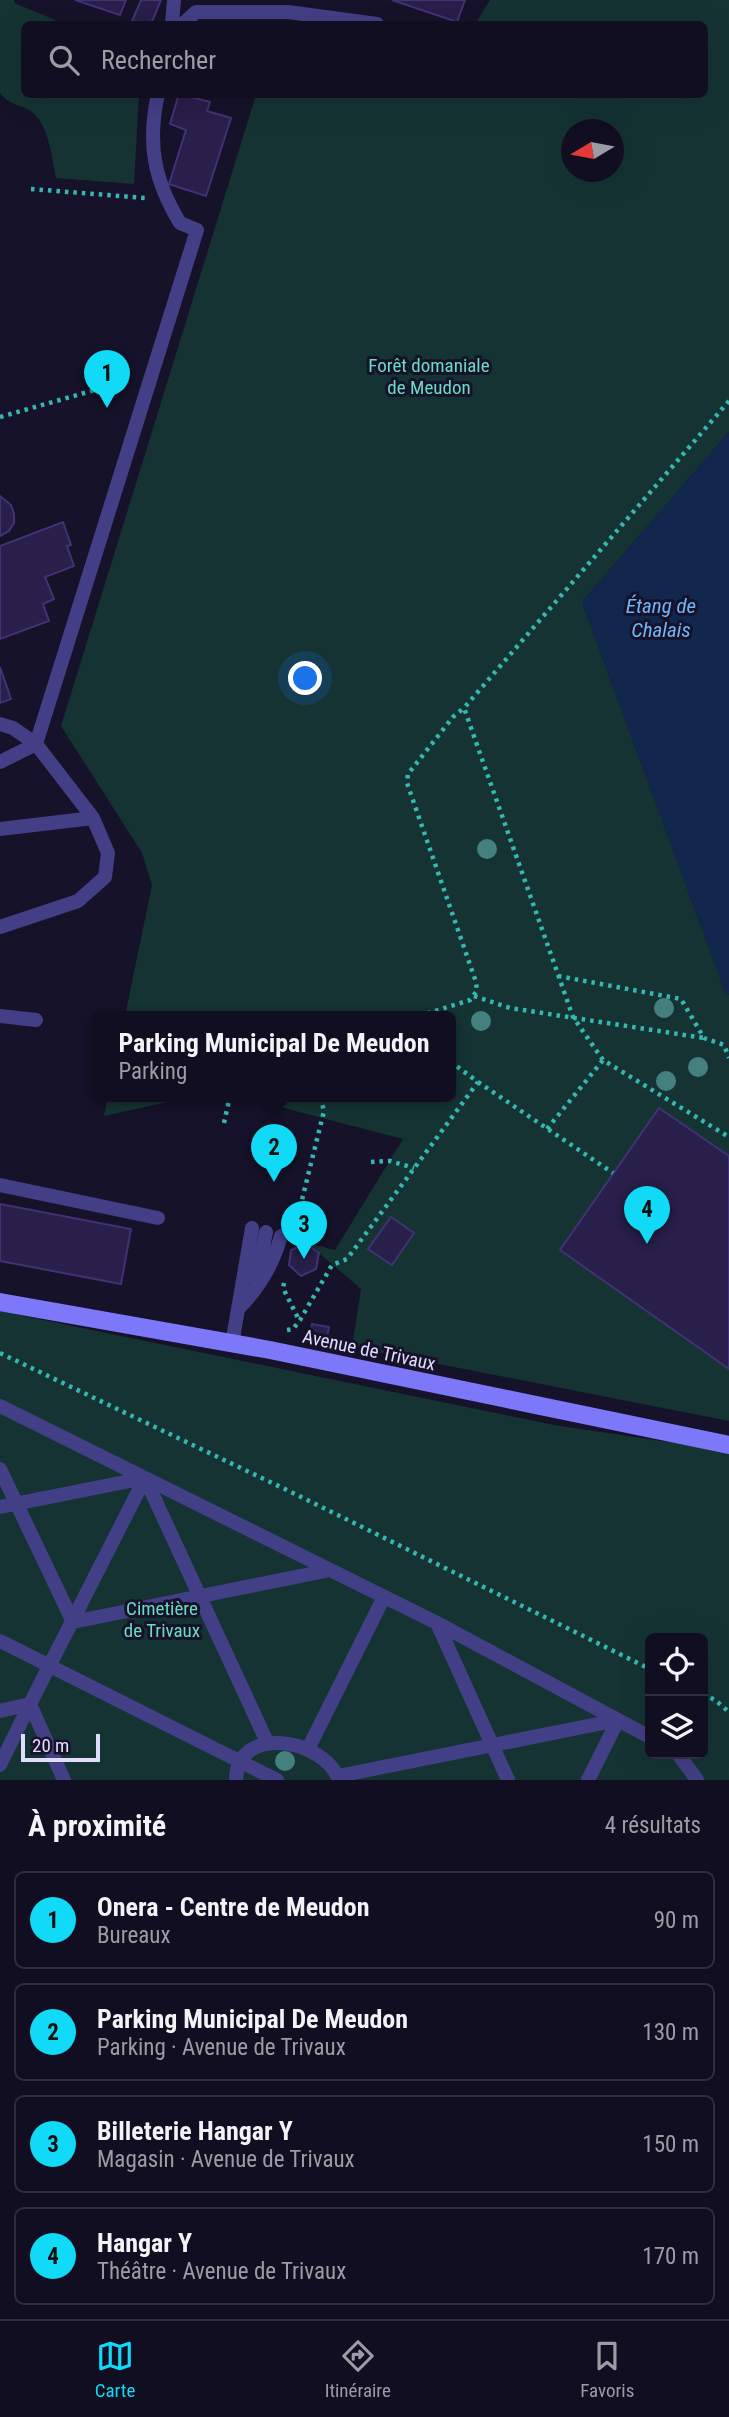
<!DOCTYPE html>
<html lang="fr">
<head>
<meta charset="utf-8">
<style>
	:root { --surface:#100e20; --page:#191729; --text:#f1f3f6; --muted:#9c9ca5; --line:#302e3e; --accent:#10daf5 }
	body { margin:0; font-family:"Roboto Condensed",sans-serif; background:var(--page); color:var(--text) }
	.controls { position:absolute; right:21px; bottom:21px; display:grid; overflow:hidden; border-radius:10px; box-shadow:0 7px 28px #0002 }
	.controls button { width:63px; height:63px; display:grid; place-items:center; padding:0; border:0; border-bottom:2px solid var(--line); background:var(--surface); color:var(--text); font:35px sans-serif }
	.compass { position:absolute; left:561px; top:119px; width:63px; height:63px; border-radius:50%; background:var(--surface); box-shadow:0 7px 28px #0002; rotate:260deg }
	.scale { position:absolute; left:21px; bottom:18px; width:79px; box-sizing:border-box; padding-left:7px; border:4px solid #e0dcfe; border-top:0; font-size:19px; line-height:24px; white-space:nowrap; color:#e0dcfe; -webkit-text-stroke:5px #16122a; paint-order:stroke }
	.you { position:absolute; left:306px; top:679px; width:24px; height:24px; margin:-18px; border:5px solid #fff; border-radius:50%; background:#1a73e8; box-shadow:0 0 0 10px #1a73e833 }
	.badge { display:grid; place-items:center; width:46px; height:46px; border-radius:50%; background:var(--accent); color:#111; font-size:23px; font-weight:700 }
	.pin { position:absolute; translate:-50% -58px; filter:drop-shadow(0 2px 4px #0008) }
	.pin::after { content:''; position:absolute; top:37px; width:24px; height:21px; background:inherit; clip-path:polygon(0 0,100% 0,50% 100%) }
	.popup { position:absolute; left:92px; top:1011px; width:364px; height:91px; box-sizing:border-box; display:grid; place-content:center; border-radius:10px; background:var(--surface); filter:drop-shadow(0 2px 5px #0005); font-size:23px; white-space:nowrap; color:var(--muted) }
	.popup b { font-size:26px; color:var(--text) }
	.popup::after { content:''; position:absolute; left:50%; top:100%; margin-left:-14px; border:14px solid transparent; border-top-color:var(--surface) }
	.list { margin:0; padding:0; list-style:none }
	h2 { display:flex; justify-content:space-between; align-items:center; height:91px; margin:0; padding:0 28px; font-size:30px }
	h2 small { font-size:23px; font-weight:400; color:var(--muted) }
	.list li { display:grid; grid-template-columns:46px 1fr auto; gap:21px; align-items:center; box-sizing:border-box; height:98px; margin:0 14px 14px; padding:0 14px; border:2px solid var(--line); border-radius:10px }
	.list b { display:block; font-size:26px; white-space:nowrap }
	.list p { margin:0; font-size:23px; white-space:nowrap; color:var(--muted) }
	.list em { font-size:23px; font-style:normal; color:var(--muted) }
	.icon { flex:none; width:38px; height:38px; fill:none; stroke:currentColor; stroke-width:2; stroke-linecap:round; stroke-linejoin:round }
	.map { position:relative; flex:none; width:729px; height:1780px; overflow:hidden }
	.search { position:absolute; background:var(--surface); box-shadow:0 7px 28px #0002; left:21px; right:21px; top:21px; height:77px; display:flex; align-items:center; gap:18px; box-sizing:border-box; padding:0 24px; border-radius:10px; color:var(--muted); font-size:26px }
	.sheet { height:539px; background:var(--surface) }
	nav { display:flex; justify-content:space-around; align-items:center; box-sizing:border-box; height:98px; border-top:2px solid var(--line); background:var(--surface); font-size:19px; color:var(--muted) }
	nav a { display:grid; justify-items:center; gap:4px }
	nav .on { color:var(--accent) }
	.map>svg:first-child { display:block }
	.green { fill:#153333; fill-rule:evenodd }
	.water { fill:#11274e }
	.building { fill:#281f4a; stroke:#403275; stroke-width:2 }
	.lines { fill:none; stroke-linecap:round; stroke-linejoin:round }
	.path { stroke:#36b8b2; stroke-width:4.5; stroke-dasharray:3.5 5; stroke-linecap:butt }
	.service { stroke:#433f86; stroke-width:14 }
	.secondary { stroke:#7d77fa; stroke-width:18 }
	.tree { fill:#44817e }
	.labels { text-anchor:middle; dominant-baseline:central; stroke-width:6; stroke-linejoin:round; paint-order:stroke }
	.park-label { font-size:19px; fill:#69dcc2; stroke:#16122a }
	.street-label { font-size:19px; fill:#e0dcfe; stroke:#16122a }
	.water-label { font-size:21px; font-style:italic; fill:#6eb6f9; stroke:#16122a }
</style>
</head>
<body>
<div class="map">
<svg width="729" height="1780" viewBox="0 0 729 1780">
	<rect width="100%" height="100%" fill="#16122a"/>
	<path class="green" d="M0,0H14V3L65,24H24V94L139,95L134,184L56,178C52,158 49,122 29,110C16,103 11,106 0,93Z
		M490,0H729V432L582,602L726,994L729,995V1421L352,1347L361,1289L319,1253L293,1239L335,1250L403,1139L238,1096H451V1016H125L152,885L142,853L61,726L256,95L704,94V24H475ZM572,130H614V172H572Z
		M108,1096H195L104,1116Z
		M0,1311L554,1425L668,1442L729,1445V1780H0ZM650,1638H703V1754H650Z"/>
	<path class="water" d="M729,432V995L726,994L582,602Z"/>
	<path class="building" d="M75,0H126L120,15Z
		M141,0H161L151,24L132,21Z
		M392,0H465L457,22Z
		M179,94L210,102L207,111L231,118L206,196L169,184L186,130L170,124Z
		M0,496L11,505L14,514V523L9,531L0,536Z
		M63,522L71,545L67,546L74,566L45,577L54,599L43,604L49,621L0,639V546Z
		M0,667L11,699L0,703Z
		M659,1108L729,1156V1369L560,1250Z
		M0,1204L131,1229L121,1284L0,1261Z
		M391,1217L414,1233L392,1265L368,1249Z
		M306,1244L319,1253L316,1269L301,1276L289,1265L291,1250Z
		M312,1324L329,1327L327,1337L310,1335Z"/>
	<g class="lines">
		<path class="path" d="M31,189L145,198
			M729,401L464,708L573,1017L603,1060L729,1137
			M0,417L116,384
			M558,976L681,999L704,1038L724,1045L729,1058
			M474,996L510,1008L704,1038
			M419,1016L470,1000L477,991L476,982L407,783L408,774L453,717L464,708
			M478,1082L613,1173
			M224,1123L230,1096
			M547,1129L603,1060
			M371,1162L390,1161L414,1168
			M296,1224L324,1111L320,1096
			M284,1283L283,1288L299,1320
			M287,1330L293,1329L300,1320L332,1265L347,1259L478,1082L451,1062
			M0,1353L289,1491L650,1669
			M703,1694L715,1700L729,1712"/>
		<path class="service" d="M172,24L174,0
			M183,24L196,12H288L377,24
			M0,724L13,728L36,744L197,230L180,223C154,180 147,144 158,94
			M0,762L36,744L93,818L108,853L105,877L78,901L0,927
			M0,829L93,818
			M0,1016L36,1020
			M0,1185L158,1218
			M256,1281L266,1232
			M238,1309C259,1288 273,1265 281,1236
			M232,1344L252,1228
			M0,1406L437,1623L618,1720L588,1780
			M0,1469L73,1622L330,1570
			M145,1478L268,1744
			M0,1507L145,1478
			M437,1623L508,1780
			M0,1641L277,1780
			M0,1711L30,1704L0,1765
			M308,1749L384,1597
			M678,1754L697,1780
			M338,1776L618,1720L650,1737
			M64,1780L30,1704L145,1478
			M236,1780C236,1724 324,1738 339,1780"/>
		<path class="secondary" d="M0,1302L270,1350L729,1445"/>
	</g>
	<g class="tree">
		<circle cx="487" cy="849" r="10"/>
		<circle cx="664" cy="1008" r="10"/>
		<circle cx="481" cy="1021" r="10"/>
		<circle cx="698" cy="1067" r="10"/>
		<circle cx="666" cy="1081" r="10"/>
		<circle cx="285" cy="1761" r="10"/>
	</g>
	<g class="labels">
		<g class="park-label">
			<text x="429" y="365">Forêt domaniale<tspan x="429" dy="22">de Meudon</tspan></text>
			<text x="162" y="1608">Cimetière<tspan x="162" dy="22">de Trivaux</tspan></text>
		</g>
		<g class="street-label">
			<text transform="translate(369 1350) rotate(12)">Avenue de Trivaux</text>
		</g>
		<g class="water-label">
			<text x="661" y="606">Étang de<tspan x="661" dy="24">Chalais</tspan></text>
		</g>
	</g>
</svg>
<div class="controls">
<button><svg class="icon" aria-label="locate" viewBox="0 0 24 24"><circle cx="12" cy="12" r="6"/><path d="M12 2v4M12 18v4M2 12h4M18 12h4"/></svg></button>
<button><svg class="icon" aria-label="layers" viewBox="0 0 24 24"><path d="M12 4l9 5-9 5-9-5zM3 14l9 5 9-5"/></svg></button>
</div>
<svg class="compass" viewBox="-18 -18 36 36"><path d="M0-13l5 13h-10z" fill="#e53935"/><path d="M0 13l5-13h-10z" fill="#9c9ca5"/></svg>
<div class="scale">20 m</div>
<div class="you"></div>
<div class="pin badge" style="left:107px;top:408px">1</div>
<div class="pin badge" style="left:274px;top:1182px">2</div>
<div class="popup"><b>Parking Municipal De Meudon</b>Parking</div>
<div class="pin badge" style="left:304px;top:1259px">3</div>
<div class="pin badge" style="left:647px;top:1244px">4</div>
<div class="search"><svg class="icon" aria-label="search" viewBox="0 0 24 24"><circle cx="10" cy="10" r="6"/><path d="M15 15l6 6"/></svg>Rechercher</div>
</div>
<section class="sheet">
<h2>À proximité<small>4 résultats</small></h2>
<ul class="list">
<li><span class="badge">1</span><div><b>Onera - Centre de Meudon</b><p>Bureaux</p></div><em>90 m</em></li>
<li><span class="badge">2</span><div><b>Parking Municipal De Meudon</b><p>Parking · Avenue de Trivaux</p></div><em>130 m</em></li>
<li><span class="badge">3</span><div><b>Billeterie Hangar Y</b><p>Magasin · Avenue de Trivaux</p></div><em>150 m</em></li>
<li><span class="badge">4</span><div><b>Hangar Y</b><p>Théâtre · Avenue de Trivaux</p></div><em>170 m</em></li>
</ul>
</section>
<nav>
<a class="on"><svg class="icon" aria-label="map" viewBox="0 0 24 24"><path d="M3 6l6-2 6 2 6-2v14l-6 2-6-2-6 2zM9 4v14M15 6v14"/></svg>Carte</a>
<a><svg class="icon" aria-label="directions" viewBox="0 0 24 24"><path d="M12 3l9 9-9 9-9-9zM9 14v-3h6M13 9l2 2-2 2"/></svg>Itinéraire</a>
<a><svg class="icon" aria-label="saved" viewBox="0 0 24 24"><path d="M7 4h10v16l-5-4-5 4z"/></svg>Favoris</a>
</nav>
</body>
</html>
